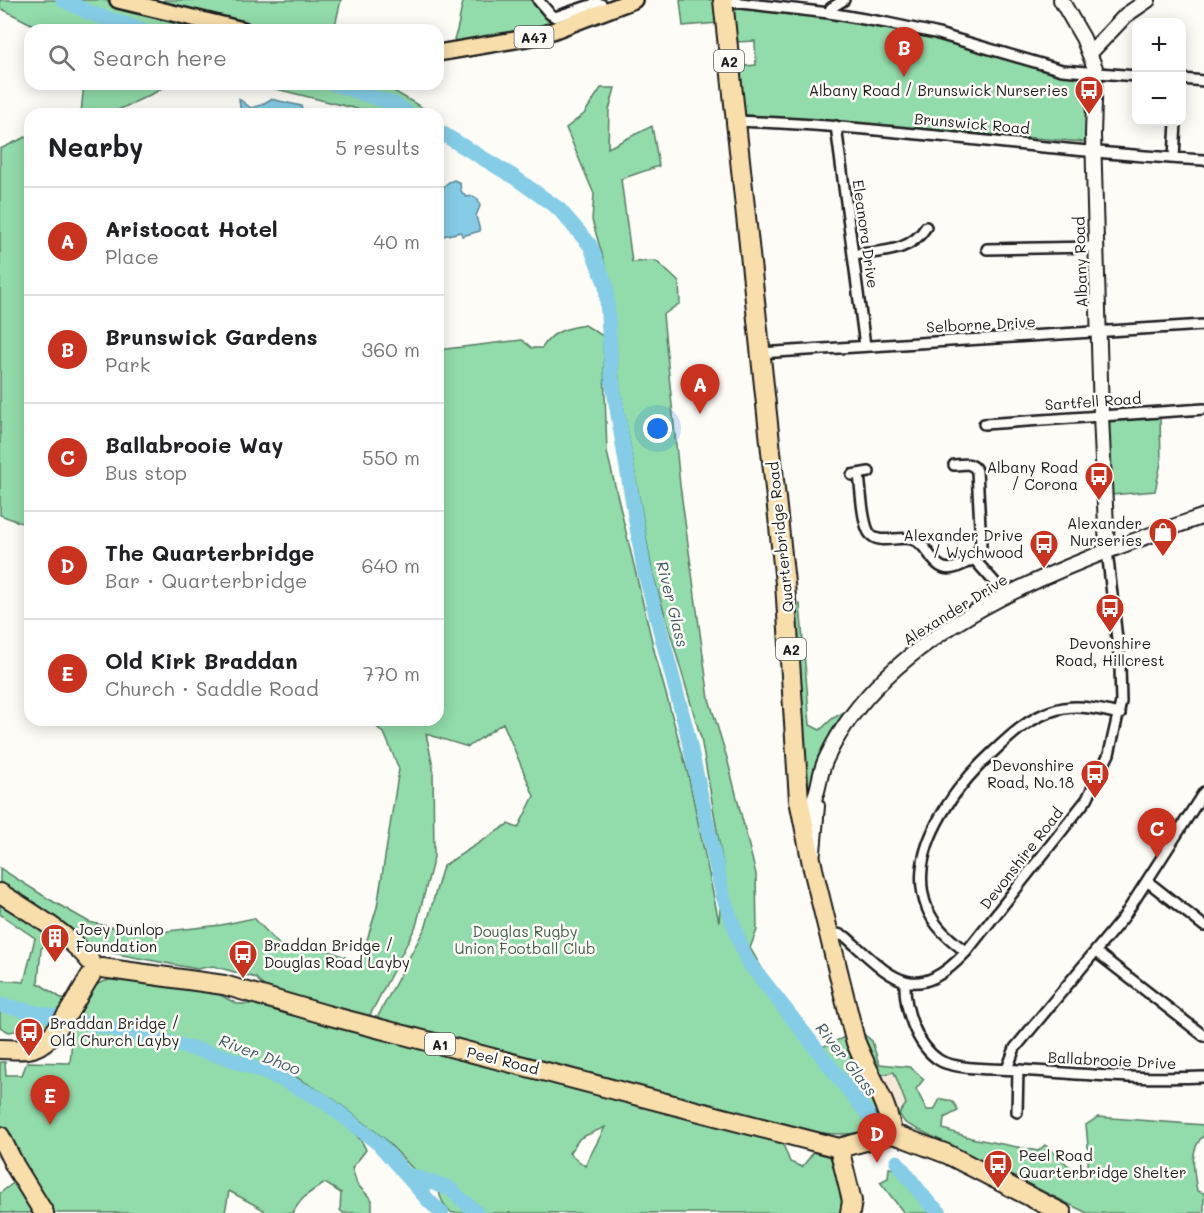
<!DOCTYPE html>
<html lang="en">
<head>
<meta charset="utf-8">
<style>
	:root { --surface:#fff; --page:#f6f6f6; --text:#202124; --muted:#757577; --line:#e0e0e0; --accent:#c8321e }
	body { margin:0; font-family:Mali,sans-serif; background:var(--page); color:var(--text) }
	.controls { position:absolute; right:18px; top:18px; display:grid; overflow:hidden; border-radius:12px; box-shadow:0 3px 15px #0003 }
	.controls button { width:54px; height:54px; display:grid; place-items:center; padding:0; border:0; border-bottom:2px solid var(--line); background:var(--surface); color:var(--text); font:30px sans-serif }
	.you { position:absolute; left:658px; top:429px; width:21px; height:21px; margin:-15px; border:4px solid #fff; border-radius:50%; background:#1a73e8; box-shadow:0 0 0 9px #1a73e833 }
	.badge { display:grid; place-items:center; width:39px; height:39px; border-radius:50%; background:var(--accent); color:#fff; font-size:20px; font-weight:700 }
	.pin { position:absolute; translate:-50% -50px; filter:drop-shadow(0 2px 3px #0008) }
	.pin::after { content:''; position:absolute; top:32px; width:21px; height:18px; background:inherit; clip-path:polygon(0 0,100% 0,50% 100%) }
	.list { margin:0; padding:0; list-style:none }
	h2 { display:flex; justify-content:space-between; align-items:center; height:78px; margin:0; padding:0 24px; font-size:26px }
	h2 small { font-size:20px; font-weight:400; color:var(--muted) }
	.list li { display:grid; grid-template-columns:39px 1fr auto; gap:18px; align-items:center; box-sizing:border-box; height:108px; padding:0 24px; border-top:2px solid var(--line) }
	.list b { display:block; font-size:22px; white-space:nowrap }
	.list p { margin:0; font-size:20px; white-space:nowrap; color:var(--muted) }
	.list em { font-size:20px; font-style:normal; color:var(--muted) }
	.icon { flex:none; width:33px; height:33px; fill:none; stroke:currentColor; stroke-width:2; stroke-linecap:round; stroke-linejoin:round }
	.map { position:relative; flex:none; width:1204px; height:1213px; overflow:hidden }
	.search { position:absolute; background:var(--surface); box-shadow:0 3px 15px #0003; left:24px; top:24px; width:420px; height:66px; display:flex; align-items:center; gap:15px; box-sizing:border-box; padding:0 21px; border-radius:18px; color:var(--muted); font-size:22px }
	.panel { position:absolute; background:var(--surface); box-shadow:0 3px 15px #0003; left:24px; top:108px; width:420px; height:618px; border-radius:18px }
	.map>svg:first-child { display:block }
	.built { fill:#f6e9da }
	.green { fill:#92dbaa; stroke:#577c63; stroke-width:1.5; fill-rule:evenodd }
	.water { fill:#85cde6; stroke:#5b8695; stroke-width:1.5 }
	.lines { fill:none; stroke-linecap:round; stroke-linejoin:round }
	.river { stroke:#85cde6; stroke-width:15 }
	.street-casing { stroke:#1c1c1c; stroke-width:14 }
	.secondary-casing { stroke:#1c1c1c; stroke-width:18 }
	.primary-casing { stroke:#1c1c1c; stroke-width:20 }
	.highway-casing { stroke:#1c1c1c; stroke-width:22 }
	.street { stroke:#fdfcf7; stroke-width:9 }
	.secondary { stroke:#fdfcf7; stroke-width:14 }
	.primary { stroke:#f8deab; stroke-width:15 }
	.highway { stroke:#f8deab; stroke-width:18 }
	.labels { text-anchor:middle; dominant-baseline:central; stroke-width:5; stroke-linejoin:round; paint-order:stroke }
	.shield { fill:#fdfcf7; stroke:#605f5e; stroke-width:1.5 }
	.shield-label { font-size:14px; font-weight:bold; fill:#1c1c1c }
	.poi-label { font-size:15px; fill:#1c1c1c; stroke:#fdfcf7; text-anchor:end }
	.street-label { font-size:15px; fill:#1c1c1c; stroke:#fdfcf7 }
	.park-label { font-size:15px; fill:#455f4e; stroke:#fdfcf7 }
	.water-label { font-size:16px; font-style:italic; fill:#415a63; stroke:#fdfcf7 }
</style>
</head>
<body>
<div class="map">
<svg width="1204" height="1213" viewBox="0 0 1204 1213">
	<rect width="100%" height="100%" fill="#fdfcf7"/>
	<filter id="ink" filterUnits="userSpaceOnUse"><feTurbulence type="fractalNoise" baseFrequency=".0167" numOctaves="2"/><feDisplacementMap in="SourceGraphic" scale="12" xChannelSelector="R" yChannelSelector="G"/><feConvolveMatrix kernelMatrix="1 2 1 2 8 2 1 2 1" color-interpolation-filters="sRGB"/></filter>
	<g filter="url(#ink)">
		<path class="built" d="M894,1071L903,1099L913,1114L905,1123L876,1076Z"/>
		<path class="green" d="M0,0H103L217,30H43L0,8Z
			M164,0H341L334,30H277L163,3Z
			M464,0H533L551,22L502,37L458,44L454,39C460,26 459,13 464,0Z
			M680,0H714L718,23L683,26Z
			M741,9C805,12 869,22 932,37C983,49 1032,69 1083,79L1087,89L1086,140L1084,142L746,115L739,107L735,67L756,65L755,41L735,42L732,10Z
			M84,84H166L158,91L110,114H78L81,113Z
			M256,84H382L433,114H378Z
			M601,88H615L609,110L608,148L652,126L659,166L621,179L632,262L656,261L679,282L680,303L663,315L680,485L709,699L727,758L756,874L757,930L750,948L803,1038L822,1047L845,1037L879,1111C879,1141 834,1134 814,1132L377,1018L426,926L443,866L508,824L518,828L534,796L503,723L468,747L426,734L433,766L434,857L416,926L369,1017L265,988L256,978L213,966L197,969L112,953L99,945L83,944L0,887V868L47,898L89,922L142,934L221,925L254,918L287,953L322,948L360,963L377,907L399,769L385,735L370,720H438V350L522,340L532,348H542C552,331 567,328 585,325L603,336L607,452L655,654L688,774L719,922L723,865L701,738L652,571L619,382L611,285L592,220L594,194L566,128L584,114Z
			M30,135V526L0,515V149Z
			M1160,417L1161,463L1155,491L1112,495L1107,420Z
			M800,604L810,725L820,730L833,718L846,711C824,740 815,761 810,796L805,798L791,605Z
			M0,903L51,937L41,949L38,983L64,1000L49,1026L9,1032L0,1027V980L24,982L35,938L0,914Z
			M123,978L211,990L237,1004H263L781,1139L790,1162L802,1167L817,1148L830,1157L840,1181L843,1189L842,1213H483L475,1203L448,1182L415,1171L385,1139L332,1098L289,1073L282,1083C306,1097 356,1124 366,1150L352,1168L357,1184L372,1200V1213H343L340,1210L341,1193L325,1183C311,1191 300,1198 293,1213H265L264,1210L229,1191L225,1213H53L18,1163L0,1126V1062H5L6,1075H22L27,1062L70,1063C74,1020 69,982 123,978ZM605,1127L585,1166L569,1153L580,1138Z
			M859,1030L872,1041L879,1064L910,1067L924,1079L916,1089L927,1110H934L940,1099C950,1100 954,1100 958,1111L944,1118L943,1129L971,1138L1038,1151L1045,1145C1060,1155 1068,1172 1088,1174V1146L1086,1125L1098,1117L1204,1125V1135C1188,1150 1194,1171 1197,1191L1204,1193V1213H1087L905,1123L899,1114L906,1104L894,1072L876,1076Z
			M889,1168L898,1169L926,1205L934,1213H904L880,1182L888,1178Z
			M16,1181L36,1213H0V1193Z
			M435,1187C450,1190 464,1201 474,1213H452C445,1207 440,1200 439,1191Z"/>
		<path class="water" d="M239,99L251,108L261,105L271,99L301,106L303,114H241Z
			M454,180L460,183L461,191L466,197L473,196L478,199L480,206L476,216L480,231L462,236L461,232L438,237V198L440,196L441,189L449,182Z"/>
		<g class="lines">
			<path class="river" d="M63,0L90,13L142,30
				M334,84L394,104L410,114
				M438,131L514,177L559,209L590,245L606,285L612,379L644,569L687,732L723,896L746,959L869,1116
				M0,1005L110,1028L226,1057L281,1079L324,1101L379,1144L429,1201L442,1213
				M897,1162L927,1201L940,1213
				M408,1175L449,1188L477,1213"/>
			<g class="street-casing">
				<path id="street" d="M538,0L550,14L555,17L597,3L601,4L606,9
					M723,1L829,13L887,23L935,33L1062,70L1136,76
					M829,13L831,8L844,0
					M1182,79L1204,81
					M736,121C893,126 1048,152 1204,160
					M836,126L865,346
					M1174,158L1176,122
					M987,249L1096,247
					M853,255C881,251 910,253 926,227
					M760,353L1204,325
					M984,424L1204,409
					M954,465C964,464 972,462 977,471L981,545L974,559
					M852,475L869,472
					M859,475C861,488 862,524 870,534C880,546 901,534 914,540C928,545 931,564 944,568C954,571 965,563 974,559L1005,594
					M1147,881L1204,926
					M830,935L838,934L846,937C892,978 914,1007 966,952L1087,799L1109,754L1121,702L1120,666L1107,550
					M966,952C950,939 935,928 927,908C905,852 954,788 993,752C1011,735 1028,719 1052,711C1076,703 1096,709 1120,714
					M1096,952L1204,1036
					M905,982C904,1008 916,1045 939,1060C954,1070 1000,1069 1020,1070C1081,1074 1143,1080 1204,1077
					M1007,1069L1015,1048L1123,918L1204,792
					M1017,1112L1018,1070"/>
			</g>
			<g class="secondary-casing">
				<path id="secondary" d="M1061,0L1083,38L1095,68L1093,135L1101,415L1107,550
					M1090,53L1126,15L1148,0
					M806,826C808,814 813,803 817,791C820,780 821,768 827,757C890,623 1074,562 1204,516
					M813,852L817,806"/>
			</g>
			<g class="primary-casing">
				<path id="primary" d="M118,0L243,30
					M438,53L539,36L634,0"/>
			</g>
			<g class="highway-casing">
				<path id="highway" d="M723,0L785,583L799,800L813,869L855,1040C866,1070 889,1104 892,1134
					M0,893C26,909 72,937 90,961
					M102,968L224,985L327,1015L839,1148L892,1134L902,1137L947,1154L1062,1213
					M0,1049C11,1049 23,1051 33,1048C58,1040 77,996 91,975
					M0,1136L15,1166L44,1213
					M839,1148L852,1201L850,1213"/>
			</g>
			<use href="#street" class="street"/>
			<use href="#secondary" class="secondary"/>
			<use href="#primary" class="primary"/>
			<use href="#highway" class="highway"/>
		</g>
	</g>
	<defs>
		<g id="bus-pin" transform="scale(1.5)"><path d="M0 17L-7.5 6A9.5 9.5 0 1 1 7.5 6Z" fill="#c8321e" stroke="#fdfcf7"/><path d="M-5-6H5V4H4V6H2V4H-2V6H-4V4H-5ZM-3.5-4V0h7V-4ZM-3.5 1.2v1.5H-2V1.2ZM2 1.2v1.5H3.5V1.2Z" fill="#fff"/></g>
		<g id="shop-pin" transform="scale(1.5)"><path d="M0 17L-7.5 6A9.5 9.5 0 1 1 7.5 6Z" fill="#c8321e" stroke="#fdfcf7"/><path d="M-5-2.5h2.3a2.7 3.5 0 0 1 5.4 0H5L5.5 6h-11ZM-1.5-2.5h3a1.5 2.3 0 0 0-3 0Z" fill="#fff"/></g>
		<g id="building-pin" transform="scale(1.5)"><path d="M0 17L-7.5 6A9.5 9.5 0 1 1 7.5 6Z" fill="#c8321e" stroke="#fdfcf7"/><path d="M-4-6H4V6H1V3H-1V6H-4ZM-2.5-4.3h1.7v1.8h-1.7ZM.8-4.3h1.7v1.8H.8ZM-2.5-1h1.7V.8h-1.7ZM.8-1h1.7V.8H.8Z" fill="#fff"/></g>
	</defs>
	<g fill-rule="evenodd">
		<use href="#bus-pin" x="1089" y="90"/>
		<use href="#bus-pin" x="1099" y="476"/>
		<use href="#shop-pin" x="1163" y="532"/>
		<use href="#bus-pin" x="1044" y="544"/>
		<use href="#bus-pin" x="1110" y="608"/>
		<use href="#bus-pin" x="1095" y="774"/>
		<use href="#building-pin" x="55" y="938"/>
		<use href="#bus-pin" x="243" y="954"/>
		<use href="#bus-pin" x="29" y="1032"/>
		<use href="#bus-pin" x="998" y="1164"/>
	</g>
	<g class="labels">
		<g class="shield">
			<rect x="514.5" y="26" width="39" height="22" rx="4.5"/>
			<rect x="714" y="50" width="30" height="22" rx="4.5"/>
			<rect x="776" y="638" width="30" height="22" rx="4.5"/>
			<rect x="425" y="1033" width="30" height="22" rx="4.5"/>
		</g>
		<g class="shield-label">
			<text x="534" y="37">A47</text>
			<text x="729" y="61">A2</text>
			<text x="791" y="649">A2</text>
			<text x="440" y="1044">A1</text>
		</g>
		<g class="poi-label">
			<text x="1068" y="90">Albany Road / Brunswick Nurseries</text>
			<text x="1078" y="467">Albany Road<tspan x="1078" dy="17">/ Corona</tspan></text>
			<text x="1142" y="523">Alexander<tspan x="1142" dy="17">Nurseries</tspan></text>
			<text x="1023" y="535">Alexander Drive<tspan x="1023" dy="17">/ Wychwood</tspan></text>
			<text x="1110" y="643" text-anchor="middle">Devonshire<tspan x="1110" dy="17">Road, Hillcrest</tspan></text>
			<text x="1074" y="765">Devonshire<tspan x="1074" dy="17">Road, No.18</tspan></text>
			<text x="76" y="929" text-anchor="start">Joey Dunlop<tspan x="76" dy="17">Foundation</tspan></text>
			<text x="264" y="945" text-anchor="start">Braddan Bridge /<tspan x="264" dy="17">Douglas Road Layby</tspan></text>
			<text x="50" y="1023" text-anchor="start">Braddan Bridge /<tspan x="50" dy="17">Old Church Layby</tspan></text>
			<text x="1019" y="1155" text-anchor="start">Peel Road<tspan x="1019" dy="17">Quarterbridge Shelter</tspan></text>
		</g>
		<g class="street-label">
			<text transform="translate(972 123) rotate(5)">Brunswick Road</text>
			<text transform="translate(866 234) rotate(82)">Eleanora Drive</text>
			<text transform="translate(1080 262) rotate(-92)">Albany Road</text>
			<text transform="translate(981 324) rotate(-3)">Selborne Drive</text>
			<text transform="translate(1093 401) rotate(-4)">Sartfell Road</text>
			<text transform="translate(780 537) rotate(-96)">Quarterbridge Road</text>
			<text transform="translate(955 609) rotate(-32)">Alexander Drive</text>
			<text transform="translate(1021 858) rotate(-52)">Devonshire Road</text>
			<text transform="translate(503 1060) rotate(14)">Peel Road</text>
			<text transform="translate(1112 1060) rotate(3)">Ballabrooie Drive</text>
		</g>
		<g class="park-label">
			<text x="525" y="931">Douglas Rugby<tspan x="525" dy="17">Union Football Club</tspan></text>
		</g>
		<g class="water-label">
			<text transform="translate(673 604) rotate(76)">River Glass</text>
			<text transform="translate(260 1054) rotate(21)">River Dhoo</text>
			<text transform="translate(847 1059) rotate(52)">River Glass</text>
		</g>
	</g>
</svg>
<div class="controls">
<button>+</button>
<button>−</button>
</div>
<div class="you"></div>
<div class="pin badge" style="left:700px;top:414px">A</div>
<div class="pin badge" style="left:904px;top:77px">B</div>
<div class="pin badge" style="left:1157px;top:858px">C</div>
<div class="pin badge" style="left:877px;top:1163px">D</div>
<div class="pin badge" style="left:50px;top:1125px">E</div>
<div class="search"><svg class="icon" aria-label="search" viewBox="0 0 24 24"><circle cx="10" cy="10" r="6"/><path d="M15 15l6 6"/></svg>Search here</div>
<section class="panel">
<h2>Nearby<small>5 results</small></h2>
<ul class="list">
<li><span class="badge">A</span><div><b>Aristocat Hotel</b><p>Place</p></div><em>40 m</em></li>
<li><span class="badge">B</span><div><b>Brunswick Gardens</b><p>Park</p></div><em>360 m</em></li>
<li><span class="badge">C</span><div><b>Ballabrooie Way</b><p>Bus stop</p></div><em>550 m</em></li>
<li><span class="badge">D</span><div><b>The Quarterbridge</b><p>Bar · Quarterbridge</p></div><em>640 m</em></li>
<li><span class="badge">E</span><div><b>Old Kirk Braddan</b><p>Church · Saddle Road</p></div><em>770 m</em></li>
</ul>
</section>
</div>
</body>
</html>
